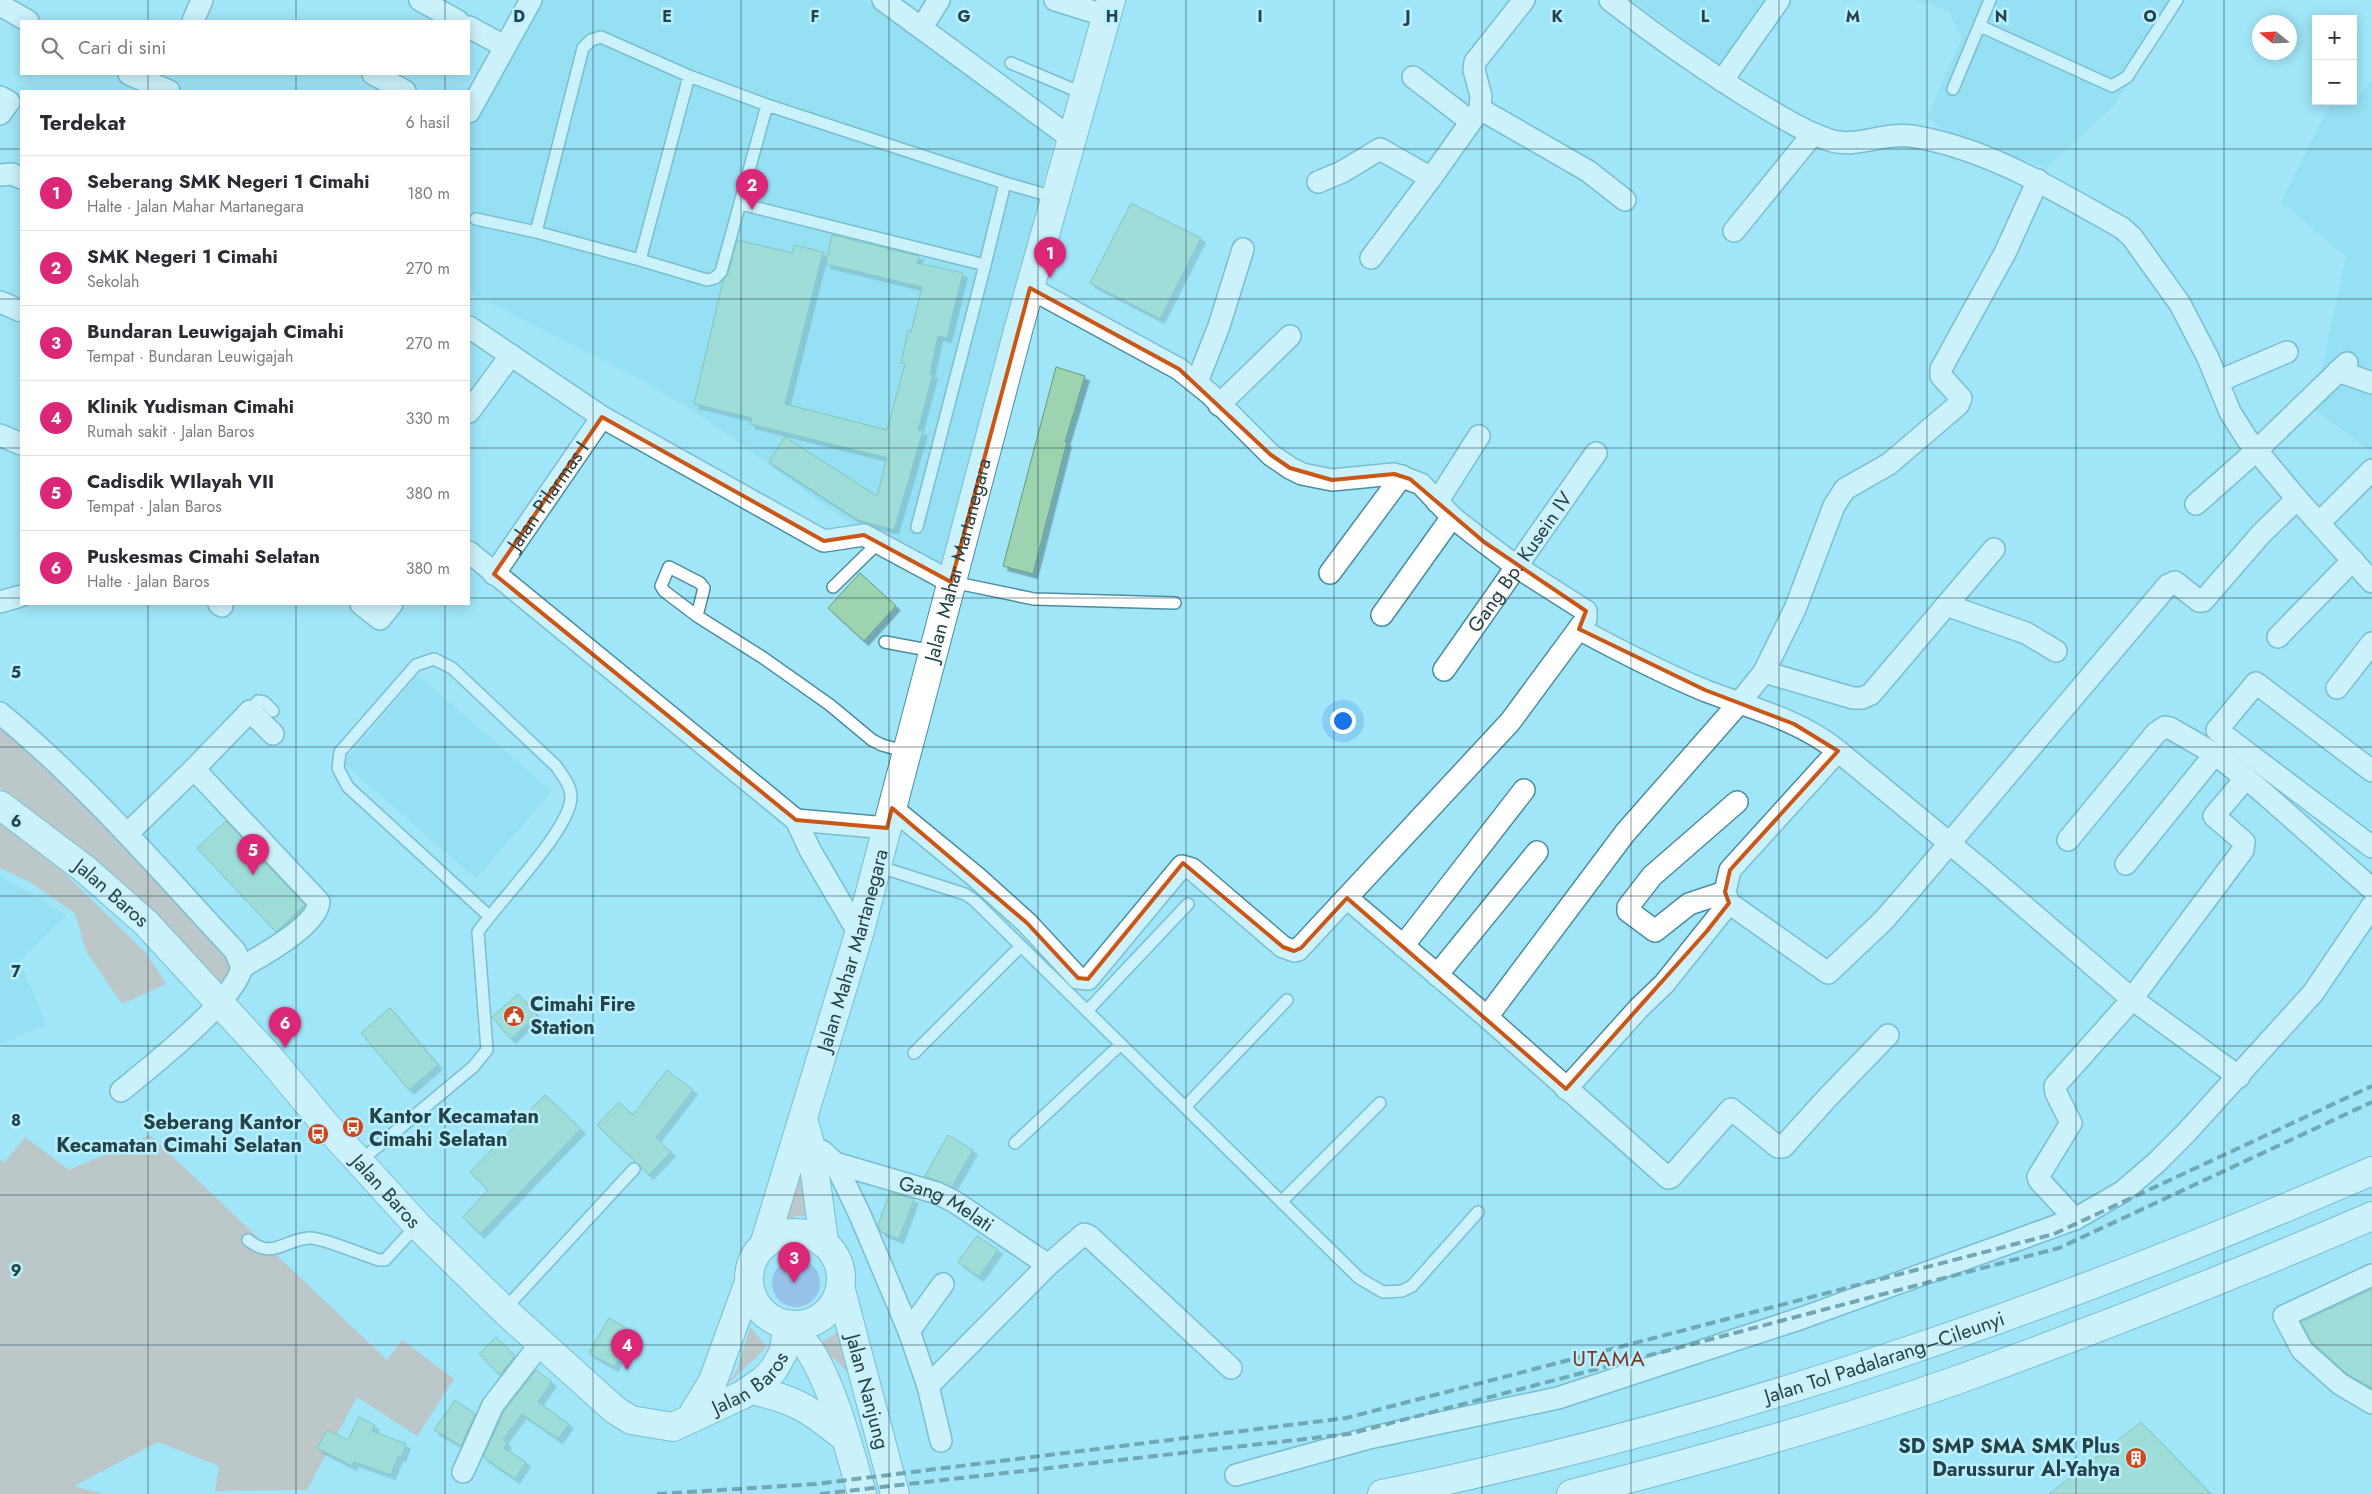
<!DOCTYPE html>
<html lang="id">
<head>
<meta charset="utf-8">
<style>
	:root { --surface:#fff; --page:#f2f2f3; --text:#2b2b33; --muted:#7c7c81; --line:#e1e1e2; --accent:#db2777 }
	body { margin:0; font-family:Jost,sans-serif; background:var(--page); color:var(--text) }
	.controls { position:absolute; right:15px; top:15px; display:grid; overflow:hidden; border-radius:0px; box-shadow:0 2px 12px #0003 }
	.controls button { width:45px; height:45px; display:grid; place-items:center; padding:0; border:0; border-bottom:1px solid var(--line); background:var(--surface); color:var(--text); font:25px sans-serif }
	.compass { position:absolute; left:2252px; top:15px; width:45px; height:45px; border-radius:50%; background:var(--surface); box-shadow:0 2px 12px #0003; rotate:288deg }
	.you { position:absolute; left:1342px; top:720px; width:18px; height:18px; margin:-12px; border:4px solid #fff; border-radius:50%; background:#1a73e8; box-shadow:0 0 0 8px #1a73e833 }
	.badge { display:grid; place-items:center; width:32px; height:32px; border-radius:50%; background:var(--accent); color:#fff; font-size:16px; font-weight:700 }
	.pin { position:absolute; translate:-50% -41px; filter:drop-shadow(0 1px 2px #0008) }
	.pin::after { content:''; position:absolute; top:26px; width:18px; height:15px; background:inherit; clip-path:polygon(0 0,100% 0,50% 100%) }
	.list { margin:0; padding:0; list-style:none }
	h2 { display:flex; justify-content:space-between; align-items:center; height:65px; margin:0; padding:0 20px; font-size:21px }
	h2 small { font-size:16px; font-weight:400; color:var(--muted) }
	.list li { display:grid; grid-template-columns:32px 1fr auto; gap:15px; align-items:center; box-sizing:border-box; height:75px; padding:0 20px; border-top:1px solid var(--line) }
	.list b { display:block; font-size:19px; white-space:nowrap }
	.list p { margin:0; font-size:16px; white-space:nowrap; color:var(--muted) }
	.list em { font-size:16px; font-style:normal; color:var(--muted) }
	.icon { flex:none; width:28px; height:28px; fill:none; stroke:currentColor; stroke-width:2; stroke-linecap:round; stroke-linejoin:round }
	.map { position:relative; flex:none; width:2372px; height:1494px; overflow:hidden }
	.search { position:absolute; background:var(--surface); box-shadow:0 2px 12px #0003; left:20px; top:20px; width:450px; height:55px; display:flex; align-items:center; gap:12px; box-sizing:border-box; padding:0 18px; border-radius:0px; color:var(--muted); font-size:19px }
	.panel { position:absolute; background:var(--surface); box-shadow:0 2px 12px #0003; left:20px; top:90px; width:450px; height:515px; border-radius:0px }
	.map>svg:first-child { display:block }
	.built { fill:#8ad9ef }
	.green { fill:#dea291 }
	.water { fill:#8d98d8 }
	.building { fill:#9dd3b1; stroke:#669b7b; filter:url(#shadow) }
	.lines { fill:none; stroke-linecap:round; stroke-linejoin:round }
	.service-casing { stroke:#4a8ea0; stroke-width:14 }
	.minor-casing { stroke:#4a8ea0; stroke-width:24 }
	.primary-casing { stroke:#4a8ea0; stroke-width:30 }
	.motorway-casing { stroke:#4a8ea0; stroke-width:30 }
	.service { stroke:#fff; stroke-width:11 }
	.minor { stroke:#fff; stroke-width:21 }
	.primary { stroke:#fff; stroke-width:28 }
	.motorway { stroke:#fff; stroke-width:28 }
	.rail { stroke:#3a5e67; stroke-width:4; stroke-dasharray:10 5; stroke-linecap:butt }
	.marked { fill:none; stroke:#cb5615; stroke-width:4; stroke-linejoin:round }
	.grid { fill:none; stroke:#254249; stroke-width:1; stroke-opacity:0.55 }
	.labels { text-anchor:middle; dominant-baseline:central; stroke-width:5; stroke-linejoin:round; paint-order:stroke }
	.street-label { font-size:20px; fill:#254249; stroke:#b9f0ff }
	.poi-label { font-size:20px; font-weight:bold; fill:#254249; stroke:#b9f0ff; text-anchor:start }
	.quarter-label { font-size:22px; letter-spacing:1px; fill:#7e3926; stroke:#b9f0ff }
	.grid-label { font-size:16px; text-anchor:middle; font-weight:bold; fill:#254249; stroke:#b9f0ff; stroke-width:5; stroke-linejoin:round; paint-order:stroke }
</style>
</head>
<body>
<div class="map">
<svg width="2372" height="1494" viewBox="0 0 2372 1494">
	<defs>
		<filter id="shadow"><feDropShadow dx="4.5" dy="4.5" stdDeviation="0" flood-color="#0004"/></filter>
	</defs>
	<rect width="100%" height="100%" fill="#a0e5f8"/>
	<path class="built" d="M539,0H864L1057,127L941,573L863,533L709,421L639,379L469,292V128Z
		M1632,0H1792L1738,79Z
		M1913,0H2183L2112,107L2047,168L1949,133L1927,117L1962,38L1948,11Z
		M2372,80V451L2313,409L2346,257L2281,202L2332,101H2353V96L2358,98Z
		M418,675L552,791L476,879L343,763Z
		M0,875L67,915L19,961L47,1025L0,1044Z"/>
	<path class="green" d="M0,727L69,783L226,956L230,971L220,986L107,874L20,801L0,788Z
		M0,820L56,865L147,954L166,984L122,1004L86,951L75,913L30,882L0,868Z
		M150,1135L387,1360L402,1340L454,1379L417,1436L357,1397L307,1490L215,1491L219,1466L158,1442L74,1486L103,1494H0V1159L4,1163L25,1137L69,1170Z
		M798,1169L809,1215L797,1216L778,1223Z
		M840,1326L861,1387L840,1364L817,1345L835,1334Z
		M750,1327L767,1347L726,1386L737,1370Z"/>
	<path class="water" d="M772 1283a24 24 0 1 1 48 0a24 24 0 1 1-48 0Z"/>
	<path class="building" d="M1131,203L1201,238L1160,319L1090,283Z
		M832,235L919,256L917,263L963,273L947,338L938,336L930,374H933L918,430L923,431L894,530L858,520L769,462L785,437L877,496L887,458L750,424L752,418L694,404L723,281L728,274L737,240L792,253L794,245L823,252L785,404L887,430L905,364L901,363L908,331L911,332L922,287L826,264Z
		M1056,367L1085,376L1065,442H1067L1033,574L1003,566Z
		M860,573L896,606L864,641L828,608Z
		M226,821L305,905L276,932L197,848Z
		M518,994L537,1015L511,1039L492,1017Z
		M390,1008L438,1065L409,1090L361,1033Z
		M667,1070L693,1090L656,1138L671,1152L649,1175L597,1125L619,1102L633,1115Z
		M545,1095L581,1129L480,1234L463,1217L488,1190L470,1172Z
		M948,1135L973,1150L952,1187L925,1176Z
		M890,1192L914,1199L899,1239L881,1232L878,1225Z
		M977,1236L998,1250L979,1277L958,1262Z
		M2372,1289V1388L2347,1374L2312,1342L2301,1322Z
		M609,1318L633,1332L614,1367L589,1353Z
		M496,1337L515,1356L500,1375L479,1354Z
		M536,1370L552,1382L538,1402L569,1424L558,1439L522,1414L503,1440L507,1443L504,1448L526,1462L515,1479L483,1457L504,1411Z
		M455,1400L475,1414L461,1446L434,1430Z
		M359,1417L375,1425L372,1431L406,1444L401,1458L398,1456L391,1475L354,1462L352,1466L317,1448L327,1430L348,1440Z
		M2141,1422L2211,1494H2049Z"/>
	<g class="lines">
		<g class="service-casing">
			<path id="service" d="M1980,26L2112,86L2127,77L2177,0
				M1011,63L1084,94
				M1953,89L1990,0
				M741,204L985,265L917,527
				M476,219L536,232L583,48L591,40L601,37L689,76L767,105L1005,183L1054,197
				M536,232L640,260L689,76
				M640,260L707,280L715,278L721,272L767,105
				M985,265L1005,183
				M952,582L1034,599L1175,603
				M833,587L878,543
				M697,616L704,588L700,583L669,567L661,586L664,591L697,616L762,657L830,705L872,740L882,745L907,752
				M885,642L933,651
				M250,711L258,701L264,702L273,711
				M877,866L965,894L974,900L1359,1278L1383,1292L1402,1291L1412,1286L1478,1212
				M1087,1011L1188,904
				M914,1053L1021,946
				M1186,1106L1287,1000
				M1015,1143L1120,1045
				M359,1162L473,1067L487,1050L478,932C498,902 571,829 571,797C571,785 562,775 556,766L452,668L434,659L416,665L340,752L338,768L348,787L489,916
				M1282,1201L1380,1103
				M248,1240C273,1260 283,1240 309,1238C321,1237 365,1256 379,1260H385L417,1225
				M504,1310L634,1169"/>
		</g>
		<g class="minor-casing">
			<g id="minor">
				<path d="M420,0L458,21"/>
				<path d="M883,0L1071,138"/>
				<path d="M1055,0L1107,16"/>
				<path d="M1610,0C1653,34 1699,66 1746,96C1773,112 1800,130 1829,140C1857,149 1883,132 1911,136C1988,148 2056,191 2122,228L2132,237L2180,304L2208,358L2230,412L2247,439L2297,499L2372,582"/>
				<path d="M0,5L28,21"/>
				<path d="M193,21L202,0"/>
				<path d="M469,27L504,46"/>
				<path d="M922,27L939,0"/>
				<path d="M129,74L169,91"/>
				<path d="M373,74L405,91"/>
				<path d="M1413,77L1470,121"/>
				<path d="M1722,81L1779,0"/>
				<path d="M0,97L9,102L0,114"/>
				<path d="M1480,109L1588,171L1625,200"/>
				<path d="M469,112L531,0"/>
				<path d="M0,175L12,174L21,178"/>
				<path d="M1318,182L1342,172L1380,149L1431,178L1480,109L1481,96L1474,70L1475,62L1524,0"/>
				<path d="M1734,231L1813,134"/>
				<path d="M1371,258L1431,178"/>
				<path d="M0,302L21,311"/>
				<path d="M469,327L602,417L820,539L824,541L864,535L951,582"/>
				<path d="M2338,371L2372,383"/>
				<path d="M2219,381L2287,352"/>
				<path d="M1197,382L1219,326L1243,249"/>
				<path d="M1219,405L1290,336"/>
				<path d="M469,412L511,355"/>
				<path d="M0,435L21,444"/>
				<path d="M1437,502L1479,436"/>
				<path d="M2196,504L2257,450L2347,363"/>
				<path d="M2320,522L2372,470"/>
				<path d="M469,552L796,820L810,850L859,934"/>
				<path d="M1330,573L1402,476"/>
				<path id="s1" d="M494,574L602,417"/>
				<path d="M0,602L21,596"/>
				<path d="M219,604L222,606"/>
				<path d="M361,604L380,619L392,604"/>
				<path d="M1946,605L2026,633L2056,651"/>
				<path d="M1382,615L1452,517"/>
				<path d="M1579,629C1620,651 1662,673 1706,691C1751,708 1800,720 1838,751L1730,870L1725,892L1729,903L1828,973L1883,921L1910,890L2168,585L2175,582L2199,601H2203L2261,534L2297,499"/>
				<path d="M2278,637L2353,560"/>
				<path id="s2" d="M1444,670L1596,453"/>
				<path d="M1764,672L1853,698H1862L1871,694L1994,549"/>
				<path d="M2337,688L2372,643"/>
				<path d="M0,713C86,784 159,869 235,951L242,967C235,1001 149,1068 121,1091"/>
				<path d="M1838,751L1989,876L2132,999L2239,1077"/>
				<path d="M194,769L319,902C317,926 261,956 242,967"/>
				<path d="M2372,771L2256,683L2217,730L2372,847"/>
				<path d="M892,808L976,877L1027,923L1078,978L1088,979L1182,866L1192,869L1283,947L1294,951L1298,950L1510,722L1586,619V611L1517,567L1484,542L1452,517L1421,484L1394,474L1332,480L1302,474L1290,468L1271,455L1210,394L1179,369L1030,288"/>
				<path d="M796,820L887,828"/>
				<path d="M127,834L194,769L250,711L273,734"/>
				<path d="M2068,840L2156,733L2165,727L2170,728L2215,754L2258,788L2372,889"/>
				<path d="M2126,864L2215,754"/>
				<path d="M1725,892L1689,904L1655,931L1628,911V907L1652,876L1737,802"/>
				<path d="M1347,898L1487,1017L1668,1178L1671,1177L1731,1109L1778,1147H1783L1828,1097L1888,1035"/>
				<path d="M1403,946L1524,790"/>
				<path d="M1437,975L1537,852"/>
				<path d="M1487,1017L1625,833L1740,702L1764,672L1795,609L1834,506L1845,489L1889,464L1958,405L1961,398L1941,376V369L2005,253L2038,180"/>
				<path d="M1566,1089L1639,1008L1664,984L1729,903"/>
				<path d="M812,1151H822L835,1163L860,1215L909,1331L928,1386L941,1441"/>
				<path id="s3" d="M835,1163L937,1193L955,1202L1048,1265"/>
				<path d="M2075,1219L2039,1180L2038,1177L2071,1123L2056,1093L2055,1086L2128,1004L2243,850L2244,842L2214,816L2246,778"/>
				<path d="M2372,1275L2284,1316L2302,1350L2340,1384L2372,1403"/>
				<path d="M909,1331L943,1284"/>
				<path d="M928,1386L1048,1265L1084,1234L1089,1236L1231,1368"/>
				<path d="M463,1472L493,1405L541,1343"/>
				<path d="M1236,1475L1369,1438L1558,1398L1802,1318L2075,1219L2122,1192L2156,1163L2186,1133L2313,993L2372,906"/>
			</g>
		</g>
		<g class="primary-casing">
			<g id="primary">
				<path id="s4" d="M0,805L86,870L146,923L271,1059L325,1124L417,1225L504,1310L615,1410L631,1420L673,1427L742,1395L764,1380L774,1369L783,1353L788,1327"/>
				<path d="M803,1119L812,1151L824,1242"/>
				<circle cx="795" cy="1279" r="46"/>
				<path id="s5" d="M764,1245L859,934L1019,327L1111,0"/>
				<path id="s6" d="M841,1290L895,1494"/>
				<path d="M788,1327C795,1334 804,1341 809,1349C834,1388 849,1449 862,1494"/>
				<path d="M751,1390C794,1399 810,1409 844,1437"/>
				<path d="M690,1419L713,1381L749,1282"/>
			</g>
		</g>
		<g class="motorway-casing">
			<g id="motorway">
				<path id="s7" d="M1382,1494C1723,1425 2053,1309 2372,1171"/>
				<path d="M1571,1494C1705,1459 1841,1422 1971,1375C2106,1326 2240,1273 2372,1216"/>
			</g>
		</g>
		<use href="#service" class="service"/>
		<use href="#minor" class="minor"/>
		<use href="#primary" class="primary"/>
		<use href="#motorway" class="motorway"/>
		<path class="rail" d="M657,1494L816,1484L1346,1418L2054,1234L2372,1086
			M820,1494L1349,1434L2059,1248L2372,1102"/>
	</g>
	<path d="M0 0H2372V1494H0ZM1030,288L1179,369L1271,455L1290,468L1332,480L1394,474L1410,479L1484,542L1586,611L1579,629L1705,690L1794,724L1838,751L1730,870L1725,892L1729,903L1707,931L1566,1089L1347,898L1301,948L1294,951L1283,947L1183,863L1088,979L1078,978L1027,923L892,808L887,828L796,820L494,574L602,417L824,541L864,535L951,582Z" fill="#a0e5f8" fill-opacity=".55" fill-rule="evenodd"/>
	<path class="marked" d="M1030,288L1179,369L1271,455L1290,468L1332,480L1394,474L1410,479L1484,542L1586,611L1579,629L1705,690L1794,724L1838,751L1730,870L1725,892L1729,903L1707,931L1566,1089L1347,898L1301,948L1294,951L1283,947L1183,863L1088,979L1078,978L1027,923L892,808L887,828L796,820L494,574L602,417L824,541L864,535L951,582Z"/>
	<path class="grid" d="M148,0V21M296,0V21M445,0V21M593,0V1494M741,0V1494M889,0V1494M1038,0V1494M1186,0V1494M1334,0V1494M1482,0V1494M1631,0V1494M1779,0V1494M1927,0V1494M2076,0V1494M2224,0V1494M148,74V91M296,74V91M445,74V91M0,149H21M469,149H2372M0,299H21M469,299H2372M0,448H21M469,448H2372M0,598H21M469,598H2372M148,604V1494M296,604V1494M445,604V1494M0,747H2372M0,896H2372M0,1046H2372M0,1195H2372M0,1345H2372"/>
	<defs>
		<g id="civic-disc" transform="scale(1.125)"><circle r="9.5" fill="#ce461b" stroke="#b9f0ff"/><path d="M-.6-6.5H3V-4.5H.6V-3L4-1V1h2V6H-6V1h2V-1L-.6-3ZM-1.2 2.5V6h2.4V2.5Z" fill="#fff"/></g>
		<g id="bus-disc" transform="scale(1.125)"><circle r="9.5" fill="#ce461b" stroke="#b9f0ff"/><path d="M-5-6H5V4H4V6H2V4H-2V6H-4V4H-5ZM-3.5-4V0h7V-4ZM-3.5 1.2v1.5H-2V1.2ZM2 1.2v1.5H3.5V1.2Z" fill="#fff"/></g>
		<g id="building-disc" transform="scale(1.125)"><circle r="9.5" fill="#ce461b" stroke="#b9f0ff"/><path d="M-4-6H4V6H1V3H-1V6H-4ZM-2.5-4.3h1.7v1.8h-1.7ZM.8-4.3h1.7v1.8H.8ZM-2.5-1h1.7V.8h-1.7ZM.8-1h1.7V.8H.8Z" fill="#fff"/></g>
	</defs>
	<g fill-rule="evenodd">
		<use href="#civic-disc" x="514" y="1016"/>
		<use href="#bus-disc" x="353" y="1127"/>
		<use href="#bus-disc" x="318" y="1134"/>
		<use href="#building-disc" x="2136" y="1458"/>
	</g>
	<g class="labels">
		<g class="street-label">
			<text stroke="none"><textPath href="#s1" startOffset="95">Jalan Pilarmas I</textPath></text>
			<text stroke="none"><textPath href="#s5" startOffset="712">Jalan Mahar Martanegara</textPath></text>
			<text stroke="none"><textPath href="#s2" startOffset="132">Gang Bp. Kusein IV</textPath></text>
			<text stroke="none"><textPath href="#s4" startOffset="142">Jalan Baros</textPath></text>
			<text stroke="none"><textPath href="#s5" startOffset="308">Jalan Mahar Martanegara</textPath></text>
			<text stroke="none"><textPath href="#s4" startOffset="548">Jalan Baros</textPath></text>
			<text stroke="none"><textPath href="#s3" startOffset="119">Gang Melati</textPath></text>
			<text stroke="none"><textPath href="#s7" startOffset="521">Jalan Tol Padalarang–Cileunyi</textPath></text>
			<text stroke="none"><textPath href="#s4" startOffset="1016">Jalan Baros</textPath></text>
			<text stroke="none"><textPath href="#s6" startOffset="105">Jalan Nanjung</textPath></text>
		</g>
		<g class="poi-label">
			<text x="530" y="1004">Cimahi Fire<tspan x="530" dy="23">Station</tspan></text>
			<text x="369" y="1116">Kantor Kecamatan<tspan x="369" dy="23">Cimahi Selatan</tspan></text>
			<text x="302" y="1122" text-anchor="end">Seberang Kantor<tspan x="302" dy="23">Kecamatan Cimahi Selatan</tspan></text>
			<text x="2120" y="1446" text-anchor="end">SD SMP SMA SMK Plus<tspan x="2120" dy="23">Darussurur Al-Yahya</tspan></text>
		</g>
		<g class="quarter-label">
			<text x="1609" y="1358">UTAMA</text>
		</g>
	</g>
	<g class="grid-label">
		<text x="519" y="22">D</text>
		<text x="667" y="22">E</text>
		<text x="815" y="22">F</text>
		<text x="964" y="22">G</text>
		<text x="1112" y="22">H</text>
		<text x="1260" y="22">I</text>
		<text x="1408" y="22">J</text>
		<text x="1557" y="22">K</text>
		<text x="1705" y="22">L</text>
		<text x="1853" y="22">M</text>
		<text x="2001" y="22">N</text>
		<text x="2150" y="22">O</text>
		<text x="16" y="678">5</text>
		<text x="16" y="827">6</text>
		<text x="16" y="977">7</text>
		<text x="16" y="1126">8</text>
		<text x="16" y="1276">9</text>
	</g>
</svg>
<div class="controls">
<button>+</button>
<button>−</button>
</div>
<svg class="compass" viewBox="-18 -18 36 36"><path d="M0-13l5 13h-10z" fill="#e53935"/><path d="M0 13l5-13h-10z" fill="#7c7c81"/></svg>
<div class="you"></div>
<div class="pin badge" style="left:1050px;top:278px">1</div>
<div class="pin badge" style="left:752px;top:210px">2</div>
<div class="pin badge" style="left:794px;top:1283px">3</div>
<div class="pin badge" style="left:627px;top:1370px">4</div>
<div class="pin badge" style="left:253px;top:875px">5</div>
<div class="pin badge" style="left:285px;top:1048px">6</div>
<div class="search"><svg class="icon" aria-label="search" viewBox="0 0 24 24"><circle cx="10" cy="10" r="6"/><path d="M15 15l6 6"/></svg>Cari di sini</div>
<section class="panel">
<h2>Terdekat<small>6 hasil</small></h2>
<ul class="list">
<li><span class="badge">1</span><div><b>Seberang SMK Negeri 1 Cimahi</b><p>Halte · Jalan Mahar Martanegara</p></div><em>180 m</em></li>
<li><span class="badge">2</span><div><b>SMK Negeri 1 Cimahi</b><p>Sekolah</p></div><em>270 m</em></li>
<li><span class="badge">3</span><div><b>Bundaran Leuwigajah Cimahi</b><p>Tempat · Bundaran Leuwigajah</p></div><em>270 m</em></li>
<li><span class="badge">4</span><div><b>Klinik Yudisman Cimahi</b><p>Rumah sakit · Jalan Baros</p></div><em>330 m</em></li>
<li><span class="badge">5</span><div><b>Cadisdik WIlayah VII</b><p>Tempat · Jalan Baros</p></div><em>380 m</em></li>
<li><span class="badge">6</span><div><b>Puskesmas Cimahi Selatan</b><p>Halte · Jalan Baros</p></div><em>380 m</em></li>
</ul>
</section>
</div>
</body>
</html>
